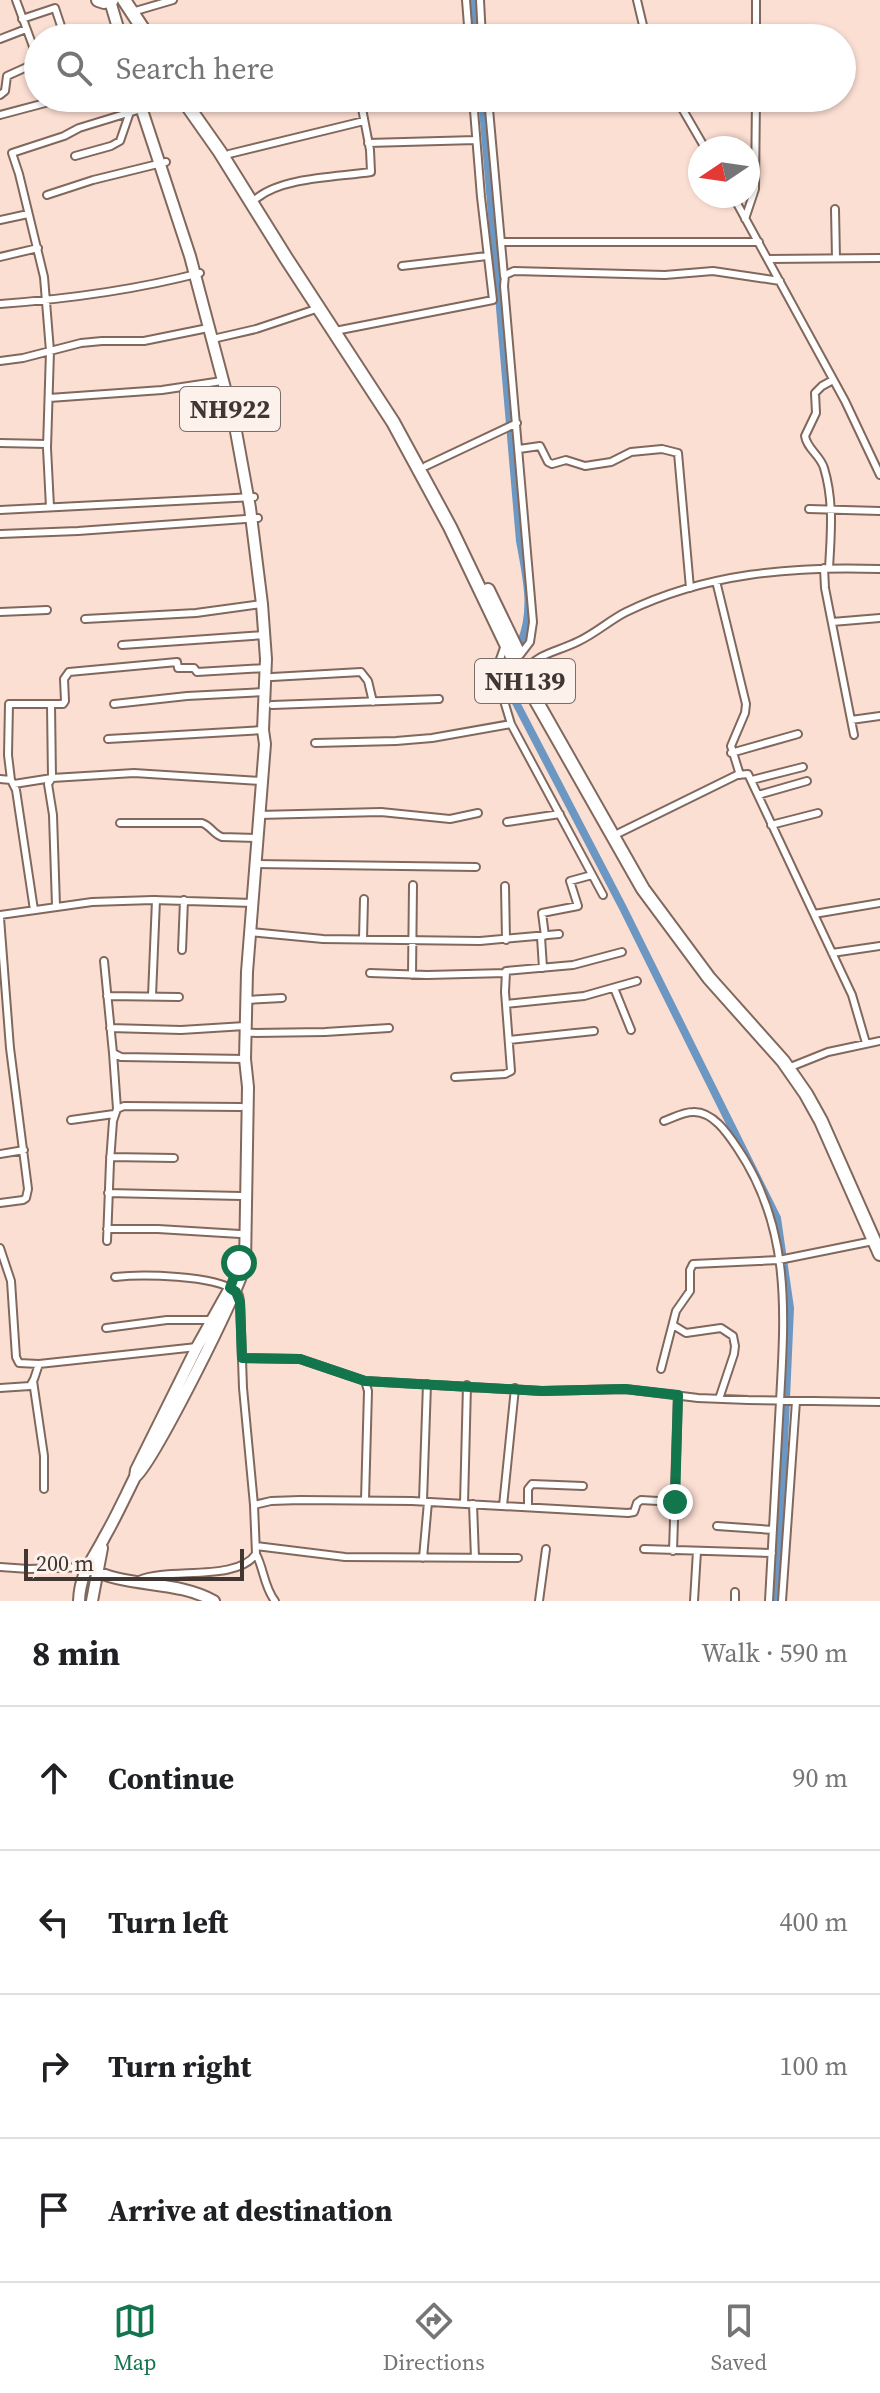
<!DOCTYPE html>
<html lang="en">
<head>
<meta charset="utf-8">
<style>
	:root { --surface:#fff; --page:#f6f6f6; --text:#202124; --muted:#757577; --line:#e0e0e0; --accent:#12754c }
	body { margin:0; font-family:"Source Serif 4",serif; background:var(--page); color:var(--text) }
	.compass { position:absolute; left:688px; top:136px; width:72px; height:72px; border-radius:50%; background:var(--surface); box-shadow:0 2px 6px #0004; rotate:257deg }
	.scale { position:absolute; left:24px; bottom:20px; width:220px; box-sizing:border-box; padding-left:8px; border:4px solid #413631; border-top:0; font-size:22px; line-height:28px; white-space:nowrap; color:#413631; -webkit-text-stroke:6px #fdf1ec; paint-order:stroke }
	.stop { position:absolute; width:24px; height:24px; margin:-18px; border:6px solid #12754c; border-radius:50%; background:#fff }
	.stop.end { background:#12754c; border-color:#fff; box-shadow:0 2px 8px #0008 }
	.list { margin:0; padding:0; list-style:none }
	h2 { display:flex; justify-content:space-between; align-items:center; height:104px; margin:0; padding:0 32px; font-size:34px }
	h2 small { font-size:26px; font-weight:400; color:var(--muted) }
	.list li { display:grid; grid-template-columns:52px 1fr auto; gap:24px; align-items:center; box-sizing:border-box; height:144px; padding:0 32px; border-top:2px solid var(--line) }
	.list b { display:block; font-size:30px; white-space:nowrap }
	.list em { font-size:26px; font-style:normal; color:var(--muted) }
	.icon { flex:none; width:44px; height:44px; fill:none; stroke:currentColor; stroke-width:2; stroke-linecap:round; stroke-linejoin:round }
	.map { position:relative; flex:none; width:880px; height:1601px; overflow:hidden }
	.search { position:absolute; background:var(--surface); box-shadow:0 2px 6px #0004; left:24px; right:24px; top:24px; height:88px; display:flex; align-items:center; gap:20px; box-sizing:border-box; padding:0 28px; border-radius:44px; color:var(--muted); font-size:30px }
	.sheet { height:680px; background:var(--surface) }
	nav { display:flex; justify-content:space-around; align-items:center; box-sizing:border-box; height:112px; border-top:2px solid var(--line); background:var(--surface); font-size:22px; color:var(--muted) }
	nav a { display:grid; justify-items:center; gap:4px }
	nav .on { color:var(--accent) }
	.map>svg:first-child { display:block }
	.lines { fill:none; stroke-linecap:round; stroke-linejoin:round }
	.canal { stroke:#6c97c2; stroke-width:8 }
	.street-casing { stroke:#81685d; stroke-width:10 }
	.primary-casing { stroke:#81685d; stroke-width:14 }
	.highway-casing { stroke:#81685d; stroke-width:16 }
	.street { stroke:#fff; stroke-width:6 }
	.primary { stroke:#fff; stroke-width:10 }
	.highway { stroke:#fff; stroke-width:12 }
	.route { stroke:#12754c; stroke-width:10 }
	.labels { text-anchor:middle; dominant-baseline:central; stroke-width:8; stroke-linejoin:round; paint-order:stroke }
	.shield { fill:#fdf1ec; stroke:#796e69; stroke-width:2 }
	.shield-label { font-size:26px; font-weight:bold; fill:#413631 }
</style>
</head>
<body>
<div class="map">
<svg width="880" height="1601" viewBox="0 0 880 1601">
	<rect width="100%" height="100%" fill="#fcdfd3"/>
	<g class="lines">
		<path class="canal" d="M473,0L477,38
			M482,98L520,541C526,574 535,610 521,642
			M511,657L508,674L512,695L623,908L777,1218L790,1308L777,1601"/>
		<g class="street-casing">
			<path id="street" d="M16,0L38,60
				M466,0L469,38
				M480,0L482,38
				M637,0L646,38
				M132,12L173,0
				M22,19L55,8L65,38
				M756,38V0
				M0,39L26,29
				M0,95L5,91L7,76L38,62
				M488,98L504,276
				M676,98L705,148
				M0,115L64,98
				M368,143L476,140
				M229,154L364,121
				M75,156L111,146L120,141L130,112
				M47,195L93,180L166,162
				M733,196L845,401L880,475
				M257,198C283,177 338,177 371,172L370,150L360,98
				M835,209L836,258
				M745,219L755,189L756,98
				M0,220L28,214
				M501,242H759
				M0,257L38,248
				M768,259L880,258
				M402,266L487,256
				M0,304C67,299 135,290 200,273
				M335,331L493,300L481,197L473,98
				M217,338L256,329L319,308
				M0,361L23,358L81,343L102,341H144L208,328
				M49,398L162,390L222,381
				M0,443L47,444
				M519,449L540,446L548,462L552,464L566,460L585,466L611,462L631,452L662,449L678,453L690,588
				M426,466L517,423
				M50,507L47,448L50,351L44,277L19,174L12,153L64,136L79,128L141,109
				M809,509L880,511
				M0,510L254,497
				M0,534L78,531L258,518
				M824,568L825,588L854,735
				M829,568C831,534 834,501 824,468C820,455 807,449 805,436L816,413L815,393L822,386L833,380
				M716,581L746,704L745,713L731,746L740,775
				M0,612L47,610
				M85,619L196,613L262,604
				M832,622L880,618
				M122,645L265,635
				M505,645L499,662L498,681L511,724L603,895
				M520,655L530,642L533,622L504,286L505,275L514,271L665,275L713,271L780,281
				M521,674C539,652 555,653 579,641C596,633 610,620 626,612C706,573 793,566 880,569
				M272,677L361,672L368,681L373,702
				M114,704L187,696L266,692
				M51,705L52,778L48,784L53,815L56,906
				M272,705L439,699
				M851,720L880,716
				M108,739L263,730
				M315,743L396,741L432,738L511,724
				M731,753L798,734
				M0,779L11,780L16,790L34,910
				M11,780L8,755L9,704H63L65,701L64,679L69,672L177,662L178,668H194L197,672L266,668
				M752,780L803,767
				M14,784L52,778L134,773L261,781
				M758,795L807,781
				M258,815L381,812L450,819L478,813
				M507,822L560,814
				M120,823H202C211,826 213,834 222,837L257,838
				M771,825L818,813
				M619,833L737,775L748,774L852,995L866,1043
				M255,864L476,867
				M505,886L506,940
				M814,914L880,903
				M0,915L92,902L153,900L253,903
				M0,918L10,1048L28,1189L26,1198L23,1200L0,1203
				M250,932L323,939L480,941L559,934
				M545,936L542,913L578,906L570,881L592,875
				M541,937L543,968
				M363,939L364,899
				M182,950L184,900
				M832,953L880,946
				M104,961L113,1053L121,1057L245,1059
				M370,973L427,975L506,973
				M412,975L413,885
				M614,988L631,1030
				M107,996L179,997
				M152,996L156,900
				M246,1000L282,998
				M506,1004L584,996L637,981
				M110,1028L181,1030L245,1026
				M245,1033L325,1032L389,1028
				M509,1040L594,1031
				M113,1053L117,1109
				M788,1068L828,1052L880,1041
				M455,1077L505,1074L511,1071L505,992L506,971L573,965L622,952
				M71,1120L114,1114
				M664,1121C673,1118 683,1112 693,1112C713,1111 728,1134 738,1149C791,1228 785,1311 780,1401C776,1468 773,1534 769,1601
				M0,1154L24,1150
				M110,1157L174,1158
				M108,1193L241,1196
				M107,1229H158L240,1234
				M107,1241L110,1162L113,1121L117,1109L124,1106L241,1107
				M0,1248L11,1281L16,1357L19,1363L39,1364L197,1347
				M115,1277C141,1274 215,1275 235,1291C240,1295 239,1296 240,1302L243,1388L254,1505L256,1554C237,1582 169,1567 139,1580
				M673,1325L686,1333L721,1328L733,1336L735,1346L734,1354L719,1399
				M106,1328L167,1320H212
				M242,1358L300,1359L365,1381L368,1391L365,1500
				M661,1369L676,1311L690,1291V1270L693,1264L779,1260L873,1241
				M33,1381L44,1456V1489
				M365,1381L542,1391L625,1389L698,1398L748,1400L880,1402
				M0,1388L30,1386L34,1379L39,1364
				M423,1501L427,1384
				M464,1504L467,1385
				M473,1504L475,1558
				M254,1505L271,1501L300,1500L412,1501L628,1513L634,1512L637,1503L641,1500L675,1502
				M503,1506L515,1388
				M528,1507V1489L532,1484L583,1486
				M717,1526L773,1530
				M256,1546L345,1557L518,1558
				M644,1549L772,1553
				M673,1551L678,1395
				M256,1554C264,1569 264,1587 275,1601
				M423,1558L428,1502
				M0,1567L29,1569L87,1567
				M539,1601L546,1549
				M694,1601L697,1551
				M735,1601V1592
				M782,1601L796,1401"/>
		</g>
		<g class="primary-casing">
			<path id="primary" d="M110,1L121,38
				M135,1477C151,1466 241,1288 245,1264L248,1087L245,1059L247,972L265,744L263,730L266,659L262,604L250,508L235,426L190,256L138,98
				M87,1567C126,1589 175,1579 214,1601
				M79,1601C80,1572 93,1560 105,1536C116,1517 125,1497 135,1477L136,1470L197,1347L230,1288
				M92,1601L102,1548"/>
		</g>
		<g class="highway-casing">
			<path id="highway" d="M98,0L104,2L112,0
				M124,0L149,38
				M182,98L220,152L286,258L393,422L450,527L517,667L643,889L709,978L783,1061L806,1094L821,1121L880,1254
				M488,590L518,652"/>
		</g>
		<use href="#street" class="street"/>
		<use href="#primary" class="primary"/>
		<use href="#highway" class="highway"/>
	</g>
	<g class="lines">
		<path class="route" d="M239,1263L230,1288L236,1292L240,1302L242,1358L300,1359L365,1381L542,1391L625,1389L678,1395L675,1502"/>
	</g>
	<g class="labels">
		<g class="shield">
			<rect x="180" y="387" width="100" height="44" rx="6"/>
			<rect x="475" y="659" width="100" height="44" rx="6"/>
		</g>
		<g class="shield-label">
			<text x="230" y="409">NH922</text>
			<text x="525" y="681">NH139</text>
		</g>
	</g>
</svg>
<svg class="compass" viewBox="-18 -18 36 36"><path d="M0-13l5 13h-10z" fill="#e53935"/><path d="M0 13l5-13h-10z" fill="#757577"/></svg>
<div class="scale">200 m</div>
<div class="stop" style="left:239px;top:1263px"></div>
<div class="stop end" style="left:675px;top:1502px"></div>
<div class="search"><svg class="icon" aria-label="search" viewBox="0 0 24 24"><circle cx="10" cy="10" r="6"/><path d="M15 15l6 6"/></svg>Search here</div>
</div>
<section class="sheet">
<h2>8 min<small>Walk · 590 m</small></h2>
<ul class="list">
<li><svg class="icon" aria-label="ahead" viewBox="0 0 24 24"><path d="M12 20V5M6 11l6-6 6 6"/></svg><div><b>Continue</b></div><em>90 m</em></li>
<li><svg class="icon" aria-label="left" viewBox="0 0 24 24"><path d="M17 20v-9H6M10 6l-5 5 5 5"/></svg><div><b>Turn left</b></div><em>400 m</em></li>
<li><svg class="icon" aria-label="right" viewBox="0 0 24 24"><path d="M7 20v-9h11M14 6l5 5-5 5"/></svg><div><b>Turn right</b></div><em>100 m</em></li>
<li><svg class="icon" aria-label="arrive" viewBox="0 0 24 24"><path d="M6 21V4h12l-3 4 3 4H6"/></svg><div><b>Arrive at destination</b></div></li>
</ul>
</section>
<nav>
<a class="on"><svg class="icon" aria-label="map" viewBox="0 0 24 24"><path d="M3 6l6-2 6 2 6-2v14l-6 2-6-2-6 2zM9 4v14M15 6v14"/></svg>Map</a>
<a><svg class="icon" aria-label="directions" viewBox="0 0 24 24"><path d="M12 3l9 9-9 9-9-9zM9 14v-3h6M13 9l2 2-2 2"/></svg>Directions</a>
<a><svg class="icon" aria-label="saved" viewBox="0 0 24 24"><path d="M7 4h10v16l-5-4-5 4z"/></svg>Saved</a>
</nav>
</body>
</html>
